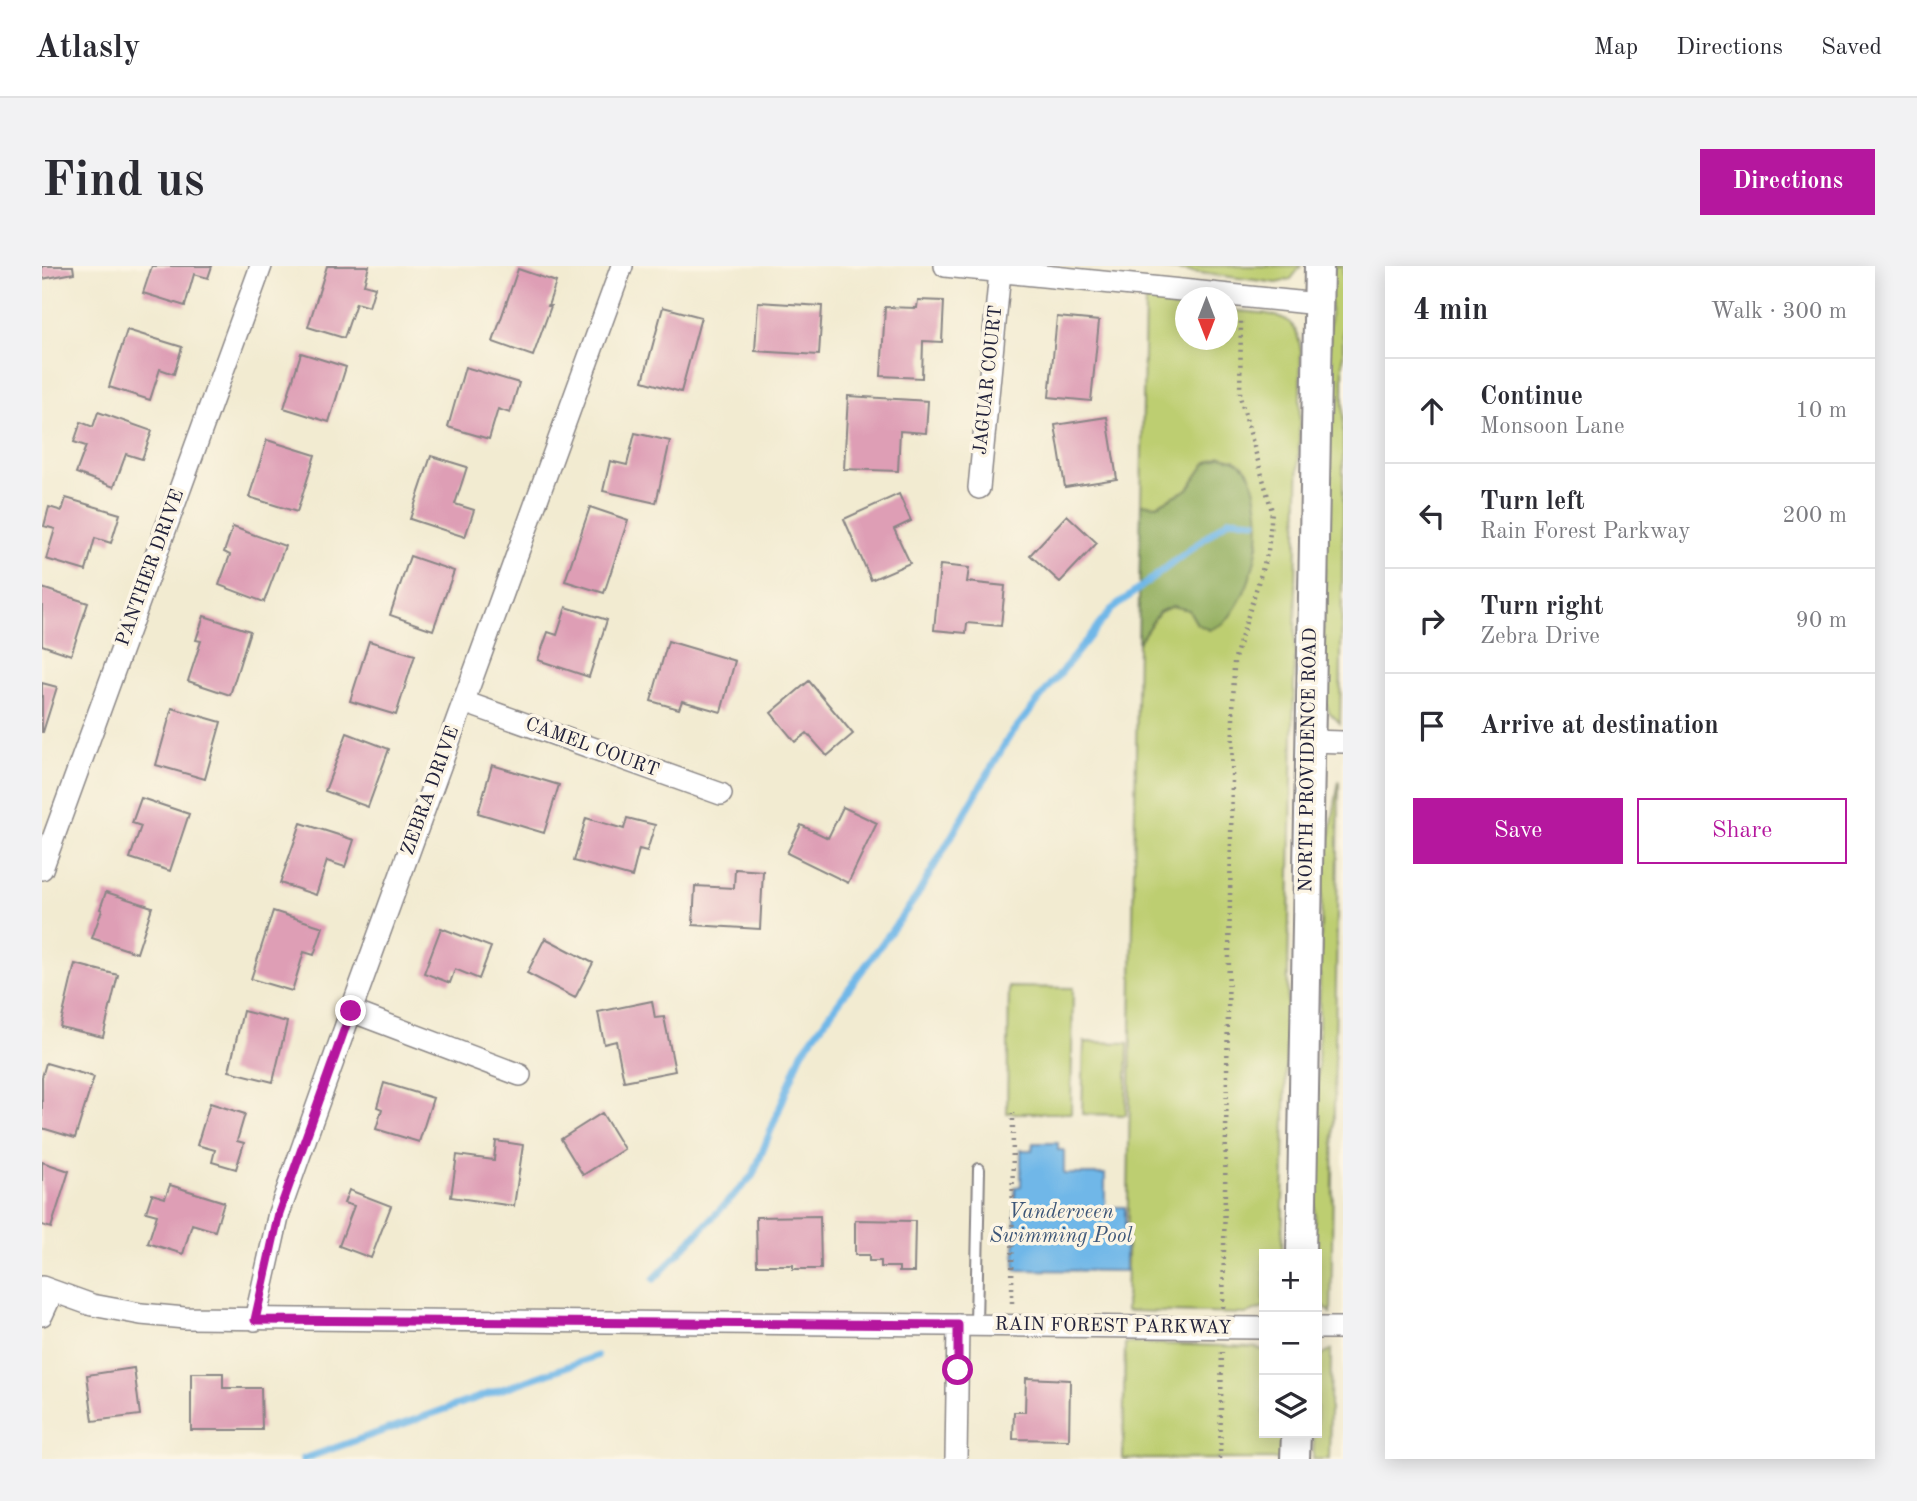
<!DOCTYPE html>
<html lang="en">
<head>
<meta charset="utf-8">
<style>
	:root { --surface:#fff; --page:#f2f2f3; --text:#2b2b33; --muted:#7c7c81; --line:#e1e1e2; --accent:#b5179e }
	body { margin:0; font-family:"Old Standard TT",serif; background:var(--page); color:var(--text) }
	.controls { position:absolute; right:21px; bottom:21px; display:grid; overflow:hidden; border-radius:0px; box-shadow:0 4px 18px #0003 }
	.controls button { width:63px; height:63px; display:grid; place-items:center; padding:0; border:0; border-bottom:2px solid var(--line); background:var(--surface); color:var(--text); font:35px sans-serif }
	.compass { position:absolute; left:1133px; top:21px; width:63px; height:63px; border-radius:50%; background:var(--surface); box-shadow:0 4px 18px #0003; rotate:180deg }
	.stop { position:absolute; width:21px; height:21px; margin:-16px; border:5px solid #b5179e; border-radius:50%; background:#fff }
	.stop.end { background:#b5179e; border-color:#fff; box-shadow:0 2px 7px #0008 }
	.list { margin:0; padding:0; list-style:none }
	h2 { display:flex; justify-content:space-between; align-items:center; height:91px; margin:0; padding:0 28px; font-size:30px }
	h2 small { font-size:23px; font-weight:400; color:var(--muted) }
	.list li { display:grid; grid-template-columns:46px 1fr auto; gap:21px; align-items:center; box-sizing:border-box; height:105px; padding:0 28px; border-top:2px solid var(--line) }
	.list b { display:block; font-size:26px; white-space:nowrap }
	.list p { margin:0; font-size:23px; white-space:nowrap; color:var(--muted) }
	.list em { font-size:23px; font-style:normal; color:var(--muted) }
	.actions { display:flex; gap:14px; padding:21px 28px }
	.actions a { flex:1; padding:16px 0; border:2px solid var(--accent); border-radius:0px; text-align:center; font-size:24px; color:var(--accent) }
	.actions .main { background:var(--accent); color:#fff }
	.icon { flex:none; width:38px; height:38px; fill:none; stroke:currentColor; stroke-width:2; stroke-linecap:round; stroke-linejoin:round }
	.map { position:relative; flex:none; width:1301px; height:1193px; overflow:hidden; border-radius:0px }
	header { display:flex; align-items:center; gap:42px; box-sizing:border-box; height:98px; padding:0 35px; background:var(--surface); border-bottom:2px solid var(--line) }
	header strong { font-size:33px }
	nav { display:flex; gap:38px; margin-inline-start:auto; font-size:24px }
	.intro { display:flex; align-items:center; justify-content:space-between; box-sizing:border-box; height:168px; padding:0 42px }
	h1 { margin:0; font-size:49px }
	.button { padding:18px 32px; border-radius:0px; background:var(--accent); color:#fff; font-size:24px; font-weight:700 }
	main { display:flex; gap:42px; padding:0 42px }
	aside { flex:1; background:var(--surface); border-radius:0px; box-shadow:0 4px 18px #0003 }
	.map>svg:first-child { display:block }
	.green { fill:#bdce71; stroke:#707856; stroke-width:2 }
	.forest { fill:#96b163; stroke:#5c6a4f; stroke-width:2 }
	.water { fill:#70b7e8; stroke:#496c92; stroke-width:2 }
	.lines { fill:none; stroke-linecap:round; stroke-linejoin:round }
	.stream { stroke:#70b7e8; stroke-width:7 }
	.building { fill:#de9eb5 }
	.lane-casing { stroke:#8a8686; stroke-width:14 }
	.street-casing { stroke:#8a8686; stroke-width:24 }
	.secondary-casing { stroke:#8a8686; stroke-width:32 }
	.path { stroke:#8a8686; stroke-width:4.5; stroke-dasharray:2 5; stroke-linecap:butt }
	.lane { stroke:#fff; stroke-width:10 }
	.street { stroke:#fff; stroke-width:21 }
	.secondary { stroke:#fff; stroke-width:28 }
	.route { stroke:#b5179e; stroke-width:9 }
	.labels { text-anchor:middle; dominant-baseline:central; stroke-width:7; stroke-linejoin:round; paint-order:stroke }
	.street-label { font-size:19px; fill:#22223b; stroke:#fcf5e5 }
	.water-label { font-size:21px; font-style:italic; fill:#3d5678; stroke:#fcf5e5 }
</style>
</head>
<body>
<header>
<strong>Atlasly</strong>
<nav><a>Map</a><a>Directions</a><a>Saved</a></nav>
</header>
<div class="intro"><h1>Find us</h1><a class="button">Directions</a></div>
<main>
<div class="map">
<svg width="1301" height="1193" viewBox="0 0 1301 1193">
	<rect width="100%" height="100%" fill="#fcf5e5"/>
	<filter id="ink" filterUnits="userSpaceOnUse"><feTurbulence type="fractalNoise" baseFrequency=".0143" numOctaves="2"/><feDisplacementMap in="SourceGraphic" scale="14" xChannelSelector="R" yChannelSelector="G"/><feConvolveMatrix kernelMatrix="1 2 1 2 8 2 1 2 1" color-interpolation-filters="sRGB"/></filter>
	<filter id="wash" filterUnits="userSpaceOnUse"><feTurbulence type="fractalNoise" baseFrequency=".00686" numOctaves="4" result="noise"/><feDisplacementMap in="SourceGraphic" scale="28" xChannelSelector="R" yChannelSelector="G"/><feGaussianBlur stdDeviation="1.57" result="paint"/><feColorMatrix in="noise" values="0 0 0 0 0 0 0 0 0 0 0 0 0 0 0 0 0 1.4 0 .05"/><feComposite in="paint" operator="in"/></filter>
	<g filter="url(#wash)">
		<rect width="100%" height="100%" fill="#f2ebd1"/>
		<path class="green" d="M1104,0H1259L1249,13L1235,17Z
			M1289,0H1301V253L1298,457L1287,446L1280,425Z
			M1103,34L1143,39V74H1185L1186,44C1201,46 1234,46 1246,55C1255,62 1257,74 1259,85L1240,988H1222V1042L1204,1048L1084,1045L1096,377L1117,346L1130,340L1147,344L1155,358L1183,356L1198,332L1210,304L1217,275L1193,193L1179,190L1164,197L1146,223L1115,239L1099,238Z
			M1297,515L1289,1047L1277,1035L1275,1029V988H1272L1280,611C1288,579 1291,547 1297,515Z
			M967,721L1031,722L1029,847H965Z
			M1042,776L1086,777L1084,849L1040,848Z
			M1083,1077L1212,1081L1222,1085V1167H1241V1193H1081Z
			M1289,1084L1287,1193H1271L1272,1167H1275V1097L1281,1088Z"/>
		<path class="forest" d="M1179,190C1188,192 1197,194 1203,201C1210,209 1212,221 1214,231C1222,272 1212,320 1185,354C1181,359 1173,361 1167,364L1155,358L1147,344L1130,340L1117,346L1096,377L1099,238L1115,239L1146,223L1164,197Z"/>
		<path class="water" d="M991,877H1016V884H1022V908H1063V941H1083V1005L973,1004V921L979,920V884H990Z"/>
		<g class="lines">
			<path class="stream" d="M612,1013L711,909L760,786L875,630L967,471L1069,344L1188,253L1213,255
				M261,1193L555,1090"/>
		</g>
		<g id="blocks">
			<path class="building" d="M0,0H31L32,7L0,13Z
				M110,0H170L166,12L152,8L143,40L101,27Z
				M285,0H327L322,18L333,21L327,41L314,37L302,72L266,61Z
				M476,3L514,16L506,40H509L491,90L451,76Z
				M876,34L902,35L900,76L881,75L880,112L839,110L843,41L875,42Z
				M716,36L780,40L777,89L713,85Z
				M621,41L659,51L639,126L601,115Z
				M1015,51L1057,55L1049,135L1007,131Z
				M85,64L140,81L132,108L118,103L108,134L67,121Z
				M259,87L304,101L287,156L242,142Z
				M423,101L477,117L468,147L456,143L447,173L406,161Z
				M806,130L886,135L884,167L858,165L856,205L802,203Z
				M56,146L110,165L100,193L84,188L72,221L34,207L44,180L32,176L39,156L51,161Z
				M1065,151L1075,213L1023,221L1013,159Z
				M593,167L628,175L614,237L561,225L568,195L585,199Z
				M225,174L273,189L255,246L207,231Z
				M389,190L425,201L413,238L432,244L423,271L368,253Z
				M857,228L869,255L852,263L868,297L829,314L802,253Z
				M24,232L78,248L69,277L53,272L44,305L4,293L13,263L2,260L7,241L20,245Z
				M548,241L586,254L562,327L523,315Z
				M1025,249L1055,277L1018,316L988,289Z
				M191,261L243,280L222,336L177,319L188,289L182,286Z
				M368,290L412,305L391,364L348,349Z
				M898,299L927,302L925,316L963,320L959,360L925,357L924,367L892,364Z
				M0,322L46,337L29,389L0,379Z
				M524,341L565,354L547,411L496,394L506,366L515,369Z
				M162,350L208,365L188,429L146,415L159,375L154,374Z
				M327,375L373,389L354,449L308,435Z
				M626,375L693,395L679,446L640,435L637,443L609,435Z
				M767,415L811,468L785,490L765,467L753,476L729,447Z
				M0,417L15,421L1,466H0Z
				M130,442L179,456L163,513L114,499Z
				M305,467L347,483L326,541L283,525Z
				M450,499L517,519L502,567L436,547Z
				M99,532L147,548L128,605L88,592L99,560L90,557Z
				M801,541L835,557L806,617L745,587L759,559L786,572Z
				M544,552L582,563L585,552L613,559L605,585L597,583L590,611L532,595Z
				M259,557L312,574L303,601L285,595L274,629L238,617Z
				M693,603L721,605L718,663L651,659L653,620L692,622Z
				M64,626L110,641L95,687L50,672L60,644L58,643Z
				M231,645L281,661L272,689L262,686L250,725L209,713Z
				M399,662L449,681L437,713L413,703L408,717L382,707Z
				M503,672L551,697L533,732L485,707Z
				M33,698L76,709L61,771L18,761Z
				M610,735L613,752L622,751L633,805L582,815L574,775L562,778L556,746Z
				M201,745L245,756L231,816L187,805Z
				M4,797L52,811L33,872L0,862V811Z
				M342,817L391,832L377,876L334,863L340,843L335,841Z
				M168,837L203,848L195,875L202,877L194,903L170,896L173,884L155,879Z
				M560,847L582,883L541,909L519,873Z
				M454,875L481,879L472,940L409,931L415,889L452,894Z
				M0,896L27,905L9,962L0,959Z
				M128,919L182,936L173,965L150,958L141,988L106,977L115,949L104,946L110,928L123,932Z
				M307,924L349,940L329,992L297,980L312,940L302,937Z
				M778,950L779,1003H751V999H715L714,951Z
				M813,954L873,955L872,1006H857V1001H839V995H827V989H813Z
				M92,1102L98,1149L51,1155L45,1109Z
				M149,1107H181V1122H219L220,1164H149Z
				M984,1112L1028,1114L1027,1174L971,1173L972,1146H983Z"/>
		</g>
	</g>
	<g filter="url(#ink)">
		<use href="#blocks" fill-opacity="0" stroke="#8a8686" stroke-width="2"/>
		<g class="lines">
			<g class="lane-casing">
				<path id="lane" d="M934,1059L937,903"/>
			</g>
			<g class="street-casing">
				<path id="street" d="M903,0L1276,38
					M937,222L958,6
					M422,436L679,528
					M1267,475L1301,476
					M0,603L219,0
					M309,745L478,809
					M0,1021L50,1039L99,1048L143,1052L1222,1062
					M0,1049L11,1025
					M213,1054L237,947L309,745L580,0
					M1275,1062H1301
					M914,1193L916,1059"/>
			</g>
			<g class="secondary-casing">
				<path id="secondary" d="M1259,988L1277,0
					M1253,1193L1254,1167"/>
			</g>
			<path class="path" d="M970,1037L971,847
				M1181,1042L1192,395L1226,285L1230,245L1198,131L1199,52
				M1178,1193L1180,1082"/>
			<use href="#lane" class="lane"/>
			<use href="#street" class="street"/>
			<use href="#secondary" class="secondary"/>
		</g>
	</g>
	<g class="lines" filter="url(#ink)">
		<path class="route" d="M309,745L237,947L213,1054L916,1059V1104"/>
	</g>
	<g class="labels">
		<g class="street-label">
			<text transform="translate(947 114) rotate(-84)">JAGUAR COURT</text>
			<text transform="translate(109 302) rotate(-70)">PANTHER DRIVE</text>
			<text transform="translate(550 482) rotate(20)">CAMEL COURT</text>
			<text transform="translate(1267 494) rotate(-89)">NORTH PROVIDENCE ROAD</text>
			<text transform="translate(389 525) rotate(-70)">ZEBRA DRIVE</text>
			<text transform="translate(1071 1061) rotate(1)">RAIN FOREST PARKWAY</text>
		</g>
		<g class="water-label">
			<text x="1019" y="946">Vanderveen<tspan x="1019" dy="24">Swimming Pool</tspan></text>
		</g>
	</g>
</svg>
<div class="controls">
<button>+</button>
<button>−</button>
<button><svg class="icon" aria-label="layers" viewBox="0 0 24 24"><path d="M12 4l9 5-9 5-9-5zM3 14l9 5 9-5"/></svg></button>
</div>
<svg class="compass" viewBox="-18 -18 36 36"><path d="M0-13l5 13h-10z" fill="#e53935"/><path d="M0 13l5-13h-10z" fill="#7c7c81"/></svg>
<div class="stop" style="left:916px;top:1104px"></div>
<div class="stop end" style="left:309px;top:745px"></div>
</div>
<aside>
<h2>4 min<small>Walk · 300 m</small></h2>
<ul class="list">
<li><svg class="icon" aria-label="ahead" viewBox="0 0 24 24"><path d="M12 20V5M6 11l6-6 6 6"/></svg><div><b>Continue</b><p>Monsoon Lane</p></div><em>10 m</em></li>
<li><svg class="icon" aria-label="left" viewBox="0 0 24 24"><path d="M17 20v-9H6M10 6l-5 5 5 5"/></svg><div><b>Turn left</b><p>Rain Forest Parkway</p></div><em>200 m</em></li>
<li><svg class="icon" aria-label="right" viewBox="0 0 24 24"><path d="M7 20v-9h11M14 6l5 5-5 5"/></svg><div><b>Turn right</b><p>Zebra Drive</p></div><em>90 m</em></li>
<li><svg class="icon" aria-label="arrive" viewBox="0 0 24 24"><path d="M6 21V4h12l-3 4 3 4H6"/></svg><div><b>Arrive at destination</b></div></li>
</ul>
<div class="actions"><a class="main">Save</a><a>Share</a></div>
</aside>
</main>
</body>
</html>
